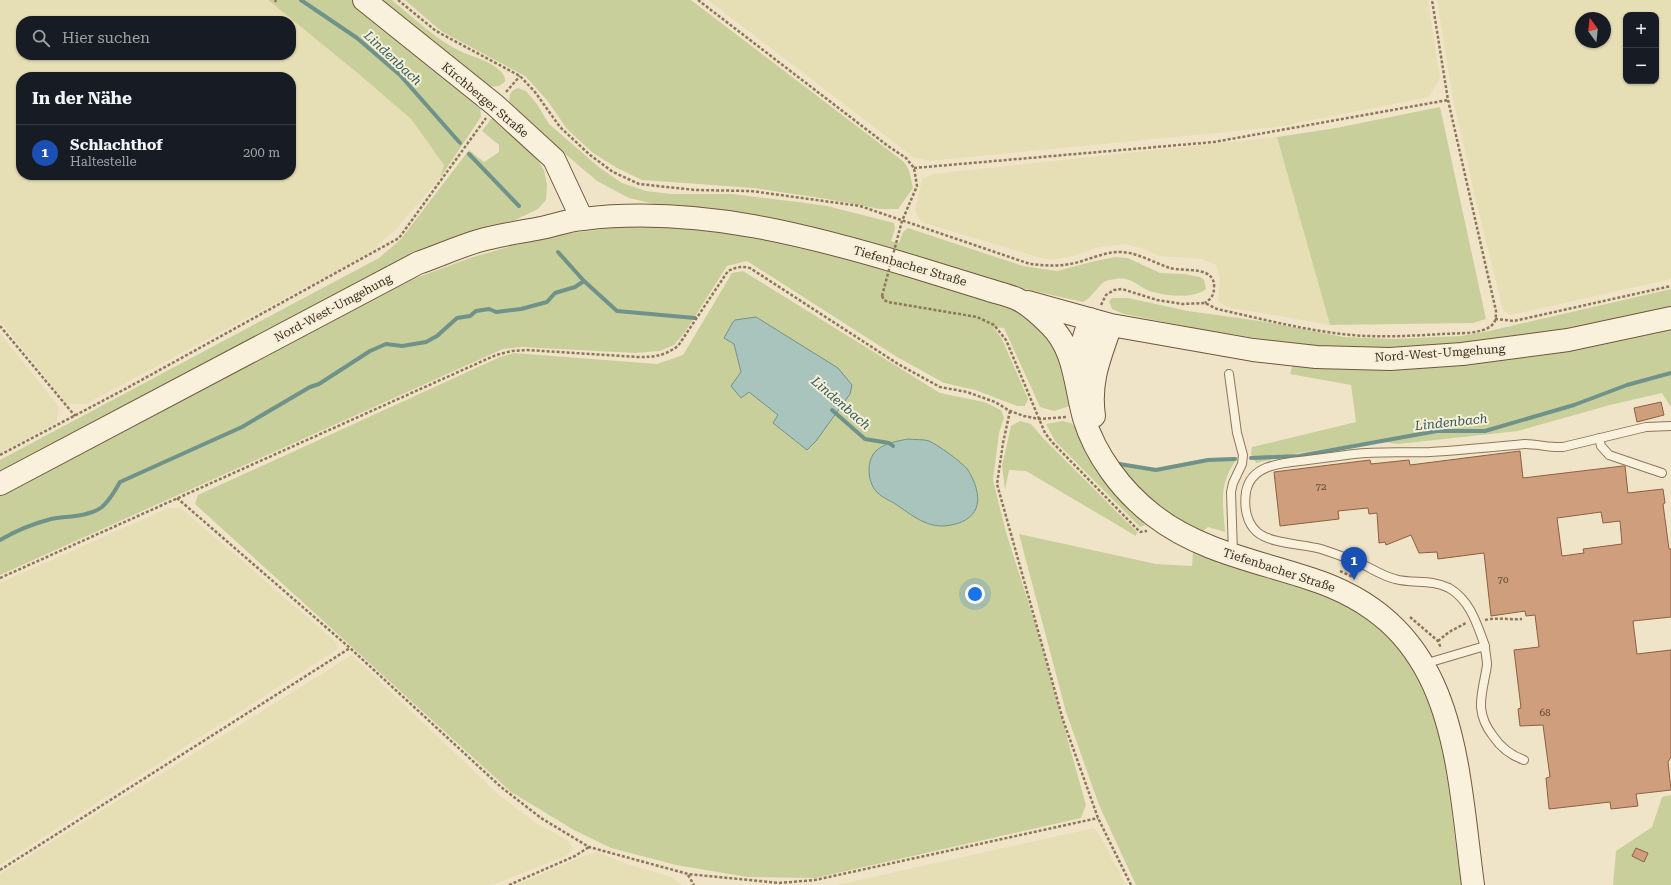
<!DOCTYPE html>
<html lang="de">
<head>
<meta charset="utf-8">
<style>
	:root { --surface:#171b24; --page:#20242c; --text:#f1f3f6; --muted:#9ea1a6; --line:#363941; --accent:#cc999b }
	body { margin:0; font-family:"Roboto Serif",serif; background:var(--page); color:var(--text) }
	.controls { position:absolute; right:12px; top:12px; display:grid; overflow:hidden; border-radius:8px; box-shadow:0 1px 3px #0004 }
	.controls button { width:36px; height:36px; display:grid; place-items:center; padding:0; border:0; border-bottom:1px solid var(--line); background:var(--surface); color:var(--text); font:20px sans-serif }
	.compass { position:absolute; left:1575px; top:12px; width:36px; height:36px; border-radius:50%; background:var(--surface); box-shadow:0 1px 3px #0004; rotate:345deg }
	.you { position:absolute; left:975px; top:594px; width:14px; height:14px; margin:-10px; border:3px solid #fff; border-radius:50%; background:#1a73e8; box-shadow:0 0 0 6px #1a73e833 }
	.badge { display:grid; place-items:center; width:26px; height:26px; border-radius:50%; background:var(--accent); color:#fff; font-size:13px; font-weight:700 }
	.pin { position:absolute; translate:-50% -33px; filter:drop-shadow(0 1px 2px #0008) }
	.pin::after { content:''; position:absolute; top:21px; width:14px; height:12px; background:inherit; clip-path:polygon(0 0,100% 0,50% 100%) }
	.list { margin:0; padding:0; list-style:none }
	h2 { display:flex; justify-content:space-between; align-items:center; height:52px; margin:0; padding:0 16px; font-size:17px }
	h2 small { font-size:13px; font-weight:400; color:var(--muted) }
	.list li { display:grid; grid-template-columns:26px 1fr auto; gap:12px; align-items:center; box-sizing:border-box; height:56px; padding:0 16px; border-top:1px solid var(--line) }
	.list b { display:block; font-size:15px; white-space:nowrap }
	.list p { margin:0; font-size:13px; white-space:nowrap; color:var(--muted) }
	.list em { font-size:13px; font-style:normal; color:var(--muted) }
	.icon { flex:none; width:22px; height:22px; fill:none; stroke:currentColor; stroke-width:2; stroke-linecap:round; stroke-linejoin:round }
	.map { position:relative; flex:none; width:1671px; height:885px; overflow:hidden }
	.search { position:absolute; background:var(--surface); box-shadow:0 1px 3px #0004; left:16px; top:16px; width:280px; height:44px; display:flex; align-items:center; gap:10px; box-sizing:border-box; padding:0 14px; border-radius:16px; color:var(--muted); font-size:15px }
	.panel { position:absolute; background:var(--surface); box-shadow:0 1px 3px #0004; left:16px; top:72px; width:280px; height:108px; border-radius:16px }
	.map>svg:first-child { display:block }
	.farmland { fill:#e6deb5; fill-rule:evenodd }
	.green { fill:#c9cf9b; fill-rule:evenodd }
	.water { fill:#a9c4bc; stroke:#6f938a }
	.lines { fill:none; stroke-linecap:round; stroke-linejoin:round }
	.stream { stroke:#6f938a; stroke-width:4 }
	.building { fill:#cf9f7d; stroke:#8d5f41; fill-rule:evenodd }
	.lane-casing { stroke:#8d765c; stroke-width:10 }
	.secondary-casing { stroke:#6f573f; stroke-width:24 }
	.path { stroke:#8d765c; stroke-width:2.5; stroke-dasharray:3 2; stroke-linecap:butt }
	.lane { stroke:#faf1dc; stroke-width:8 }
	.secondary { stroke:#faf1dc; stroke-width:22 }
	.path-bridge { stroke:#8d765c; stroke-width:2.5; stroke-dasharray:3 2; stroke-linecap:butt }
	.labels { text-anchor:middle; dominant-baseline:central; stroke-width:4; stroke-linejoin:round; paint-order:stroke }
	.number-label { font-size:10px; fill:#624a37 }
	.street-label { font-size:12px; fill:#3d2e20; stroke:#f7eed8 }
	.water-label { font-size:13px; font-style:italic; fill:#2f5d5a; stroke:#f7eed8 }
</style>
</head>
<body>
<div class="map">
<svg width="1671" height="885" viewBox="0 0 1671 885">
	<rect width="100%" height="100%" fill="#f0e4c8"/>
	<path class="farmland" d="M0,0H268L360,75L411,119L444,165L440,178L398,227L371,252L86,404H67L0,321ZM21,21H291V55H21ZM21,77H291V175H21Z
		M708,0H1428L1440,78L1429,97L1277,127L929,161L913,157Z
		M1437,0H1671V279L1511,315L1503,310L1475,197L1452,93ZM1626,15H1656V81H1626ZM1581,18H1605V42H1581Z
		M1277,137L1330,325L1226,307L1218,301L1220,279L1216,265L1201,259L1160,256L1140,248L1125,244L1100,247L1070,257L1052,260L1041,258L921,222L915,210L922,179L933,174Z
		M0,333L59,407L57,422L0,453Z
		M168,508H181L336,642L338,649L0,865V583Z
		M352,655L499,795L536,823L569,841L573,850L566,856L492,885H0V874Z
		M1094,828L1099,834L1126,885H837Z
		M597,852L630,865L672,877L682,885H516L581,857Z"/>
	<path class="green" d="M268,0H355L480,105L481,117L440,178L444,165L411,119L360,75Z
		M382,0H392C414,18 436,40 462,52C474,57 507,66 505,82L499,86L487,87Z
		M405,0H691L904,162L909,170L913,188L898,209H880L833,200L754,188L642,180L617,168L593,153L567,129L547,100L525,76L441,31Z
		M518,88L526,91L537,104L549,124L600,168L622,183L646,191L671,194H732L798,202L827,206L894,223L895,229L891,241L899,243L903,232L908,228L1023,266L1057,271L1095,261L1115,257L1128,258L1160,273L1184,274L1200,277L1204,280L1206,289C1193,299 1169,296 1153,292C1143,290 1135,280 1125,279C1121,278 1114,279 1110,280C1099,281 1093,298 1083,302L980,279L726,214L659,205L629,198L597,181L510,107C509,98 508,91 518,88Z
		M1440,107L1486,319L1473,323L1330,325L1277,137L1336,128Z
		M497,118L535,156L544,170L547,185L546,200L538,209L513,221L465,234L0,476V460L379,258L401,239L469,150L484,162L499,152V145L482,131L491,119Z
		M672,225L710,229L803,246L893,269L1011,307L1043,327L1059,346L1072,393L1070,406L1054,411L1040,407L1004,328L993,327L1002,339L1028,399L1025,406H1017L975,390L944,383L897,357L747,261L727,266L685,332L674,345L660,351L635,353L522,347L503,349L0,575V495L391,287L473,257L515,245L564,234L612,228Z
		M743,271L940,393L984,402L1001,410L1004,418L999,433L993,480L1006,532L1037,630L1086,805L1081,818L815,878L747,877L676,865L611,848L574,830L511,792L195,504L198,495L500,357L514,353L657,364L683,355L732,273ZM734,344L850,394L807,450L773,423L778,415L749,392L741,398V372ZM908,439L974,482L977,507L877,449L889,443Z
		M1671,289V307L1639,316L1460,347L1387,350L1330,348L1293,344L1199,329L1124,314L1112,309L1109,301L1112,298H1128L1188,311L1260,321L1344,337L1393,339L1461,336L1489,331Z
		M1671,324V407L1662,393L1610,405L1518,431L1398,444L1377,441L1293,454L1256,463L1251,454L1252,447L1356,422L1351,385L1290,374L1294,360Z
		M1020,421L1031,424L1043,438L1137,532L1136,536L1026,471L1009,470L1005,490L1002,466L1011,426Z
		M1062,421L1071,423L1080,431L1125,500L1145,525L1140,527L1055,441L1046,424Z
		M1238,457C1218,485 1223,499 1225,532L1208,527L1201,533L1153,505L1130,479L1119,462L1156,468L1208,458Z
		M1019,534L1156,564L1192,566L1193,552L1242,567L1341,601L1387,635L1411,663L1441,732L1461,885H1136L1099,805L1066,712Z
		M1671,795V885H1613L1616,851L1652,827L1662,797Z"/>
	<path class="water" d="M756,317L838,368L852,385L850,394L816,441L807,450L773,423L778,415L749,392L741,398L731,386L741,372L734,344L724,338L733,322L735,320Z
		M908,439C915,440 923,439 929,441C938,445 962,462 968,470C983,495 983,519 951,525C928,530 912,515 894,503C888,500 880,496 876,491C867,481 866,459 877,450C885,443 898,441 908,439Z"/>
	<g class="lines">
		<path class="stream" d="M301,0L357,38L400,75L460,143
			M469,154L519,206
			M558,252L584,281L617,311L695,318
			M832,410L865,439L889,443L893,446
			M1251,458L1299,456L1437,431H1485L1574,405L1627,385L1671,373
			M1119,464L1156,470L1208,460L1235,459
			M0,540C17,530 32,524 51,519C67,516 89,517 102,507C110,500 115,491 120,482L242,427L310,387L319,384L370,351L386,344L402,346L426,342L437,336L457,318L470,316L476,311L489,309L496,312L521,309L547,302L555,293L575,287L584,281"/>
	</g>
	<path class="building" d="M1661,402L1664,415L1637,422L1634,408Z
		M1520,451L1523,478L1623,466H1625L1628,493L1663,489L1665,503L1663,504L1669,549H1671V617L1633,621L1637,654L1671,650V757L1668,762L1671,790L1636,794L1638,806L1611,809L1610,802L1549,809L1546,778L1550,777L1543,725L1520,726L1518,709L1521,708L1514,650L1539,647L1535,615L1526,616L1525,611L1491,616L1484,553L1438,559L1437,552L1419,553L1411,535L1386,545L1385,542L1379,543L1377,513L1369,514L1368,508L1338,511L1339,519L1280,526L1274,472L1370,460L1371,464L1409,460L1410,465ZM1601,512L1603,523L1620,521L1622,544L1583,549L1584,553L1562,556L1557,518Z
		M1636,848L1648,853L1644,862L1632,856Z"/>
	<g class="lines">
		<g class="lane-casing">
			<path id="lane" d="M1229,374L1237,433L1243,455L1242,464L1233,483L1231,492L1233,553
				M1599,438L1601,446L1609,455L1662,473
				M1485,646C1485,652 1487,659 1487,665C1483,693 1473,710 1493,736C1501,748 1510,755 1524,760
				M1424,664L1485,646C1477,624 1470,600 1449,588C1432,579 1412,584 1395,579C1383,576 1374,570 1364,565C1350,559 1336,554 1321,549C1303,544 1271,544 1257,532C1246,522 1244,506 1246,492C1251,463 1285,463 1308,460C1324,458 1339,456 1354,454C1379,451 1405,453 1430,452C1462,450 1493,447 1525,444C1538,444 1550,448 1563,447L1646,427L1671,426"/>
		</g>
		<g class="secondary-casing">
			<path id="secondary" d="M364,0L495,105L554,159L582,219
				M1028,302L1111,325L1253,350L1316,357L1390,359L1462,354L1568,340L1671,318
				M1077,373L1080,350L1090,319
				M1094,416C1089,381 1100,357 1111,325
				M0,484L418,263C438,256 458,247 478,241C499,235 521,232 541,228C555,225 569,220 583,219C698,205 813,236 921,269C944,276 967,283 989,290C998,293 1008,295 1017,299C1028,304 1041,316 1050,325C1075,349 1075,386 1084,418C1095,455 1122,491 1153,515C1199,551 1257,561 1311,579C1457,626 1456,757 1473,885"/>
		</g>
		<path class="path" d="M398,0L436,31L520,76L535,92L560,127L590,155L613,172L639,184L695,190L751,191L860,206L1030,264C1043,265 1056,267 1070,264C1087,261 1102,252 1120,252C1137,252 1154,263 1170,268C1184,272 1216,265 1214,288C1214,295 1211,299 1205,303
			M698,0L888,146L906,158L914,168L917,186L902,221
			M275,2L276,0
			M506,92L520,76
			M914,168L1214,142L1448,100
			M882,296L884,300L888,302L977,317L994,325L1006,340L1045,433L1052,442L1140,532L1147,531
			M1101,305L1106,295L1114,290L1122,289L1157,300L1182,304L1205,303L1217,309C1258,318 1299,329 1342,334C1375,338 1408,336 1442,334C1454,333 1482,335 1492,325C1496,322 1496,316 1496,311L1448,100L1432,0
			M1495,319L1514,321L1671,286
			M0,326L75,416
			M1010,411L1003,443L997,484L1063,720L1098,818L1131,885
			M0,455L127,388L399,238L486,118
			M177,498L350,648L501,787L541,818L589,847L688,874L779,883L815,880L1098,818
			M1340,571L1355,578
			M0,578L496,355L512,351L527,350L638,357C655,357 664,356 678,346L728,271C736,267 741,266 750,268L898,364L940,387L967,392L995,402L1010,411L1024,416L1039,419L1067,417
			M1410,617L1438,641L1441,648
			M1485,620C1497,617 1509,620 1522,619
			M1438,641L1449,632L1466,623
			M0,870L350,648
			M688,875L694,885
			M509,885L575,856L589,847"/>
		<use href="#lane" class="lane"/>
		<use href="#secondary" class="secondary"/>
		<path class="path-bridge" d="M882,296L902,221"/>
	</g>
	<g class="labels">
		<g class="number-label">
			<text x="1321" y="486">72</text>
			<text x="1503" y="579">70</text>
			<text x="1545" y="712">68</text>
		</g>
		<g class="street-label">
			<text transform="translate(485 100) rotate(40)">Kirchberger Straße</text>
			<text transform="translate(910 266) rotate(16)">Tiefenbacher Straße</text>
			<text transform="translate(333 308) rotate(-28)">Nord-West-Umgehung</text>
			<text transform="translate(1440 353) rotate(-4)">Nord-West-Umgehung</text>
			<text transform="translate(1279 570) rotate(18)">Tiefenbacher Straße</text>
		</g>
		<g class="water-label">
			<text transform="translate(393 58) rotate(43)">Lindenbach</text>
			<text transform="translate(841 403) rotate(41)">Lindenbach</text>
			<text transform="translate(1451 422) rotate(-6)">Lindenbach</text>
		</g>
	</g>
</svg>
<div class="controls">
<button>+</button>
<button>−</button>
</div>
<svg class="compass" viewBox="-18 -18 36 36"><path d="M0-13l5 13h-10z" fill="#e53935"/><path d="M0 13l5-13h-10z" fill="#9ea1a6"/></svg>
<div class="you"></div>
<div class="pin badge" style="left:1354px;top:580px;background:#1a4fb4">1</div>
<div class="search"><svg class="icon" aria-label="search" viewBox="0 0 24 24"><circle cx="10" cy="10" r="6"/><path d="M15 15l6 6"/></svg>Hier suchen</div>
<section class="panel">
<h2>In der Nähe<small></small></h2>
<ul class="list">
<li><span class="badge" style="background:#1a4fb4">1</span><div><b>Schlachthof</b><p>Haltestelle</p></div><em>200 m</em></li>
</ul>
</section>
</div>
</body>
</html>
